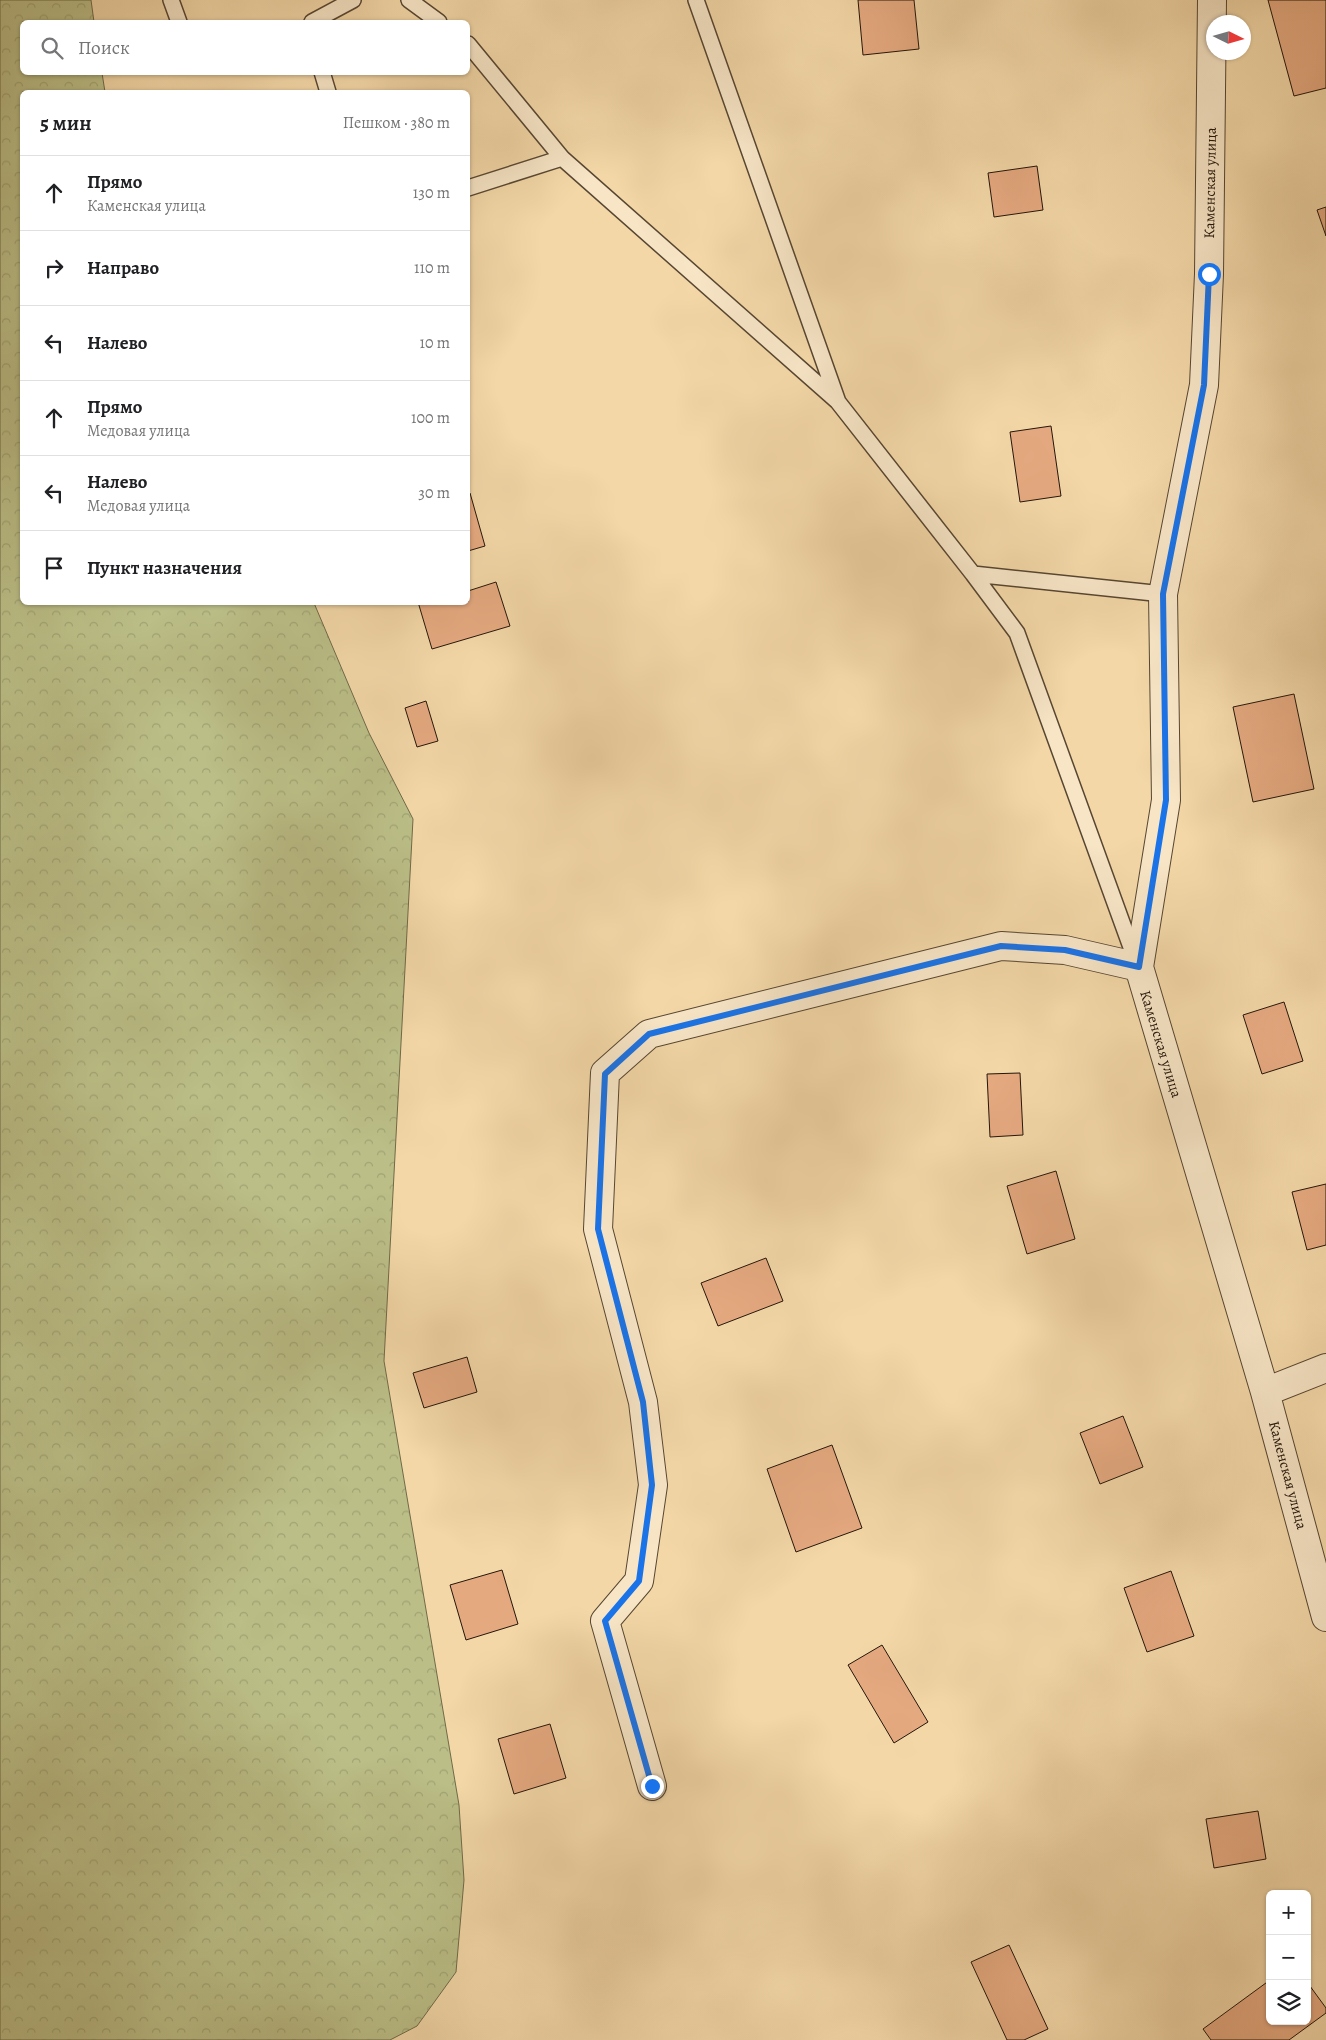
<!DOCTYPE html>
<html lang="ru">
<head>
<meta charset="utf-8">
<style>
	:root { --surface:#fff; --page:#f2f2f2; --text:#202124; --muted:#757577; --line:#e0e0e0 }
	body { margin:0; font-family:Alegreya,serif; background:var(--page); color:var(--text) }
	.controls { position:absolute; right:15px; bottom:15px; display:grid; overflow:hidden; border-radius:8px; box-shadow:0 1px 4px #0004 }
	.controls button { width:45px; height:45px; display:grid; place-items:center; padding:0; border:0; border-bottom:1px solid var(--line); background:var(--surface); color:var(--text); font:25px sans-serif }
	.compass { position:absolute; left:1206px; top:15px; width:45px; height:45px; border-radius:50%; background:var(--surface); box-shadow:0 1px 4px #0004; rotate:95deg }
	.stop { position:absolute; width:15px; height:15px; margin:-11px; border:4px solid #1a73e8; border-radius:50%; background:#fff }
	.stop.end { background:#1a73e8; border-color:#fff; box-shadow:0 1px 5px #0008 }
	.list { margin:0; padding:0; list-style:none }
	h2 { display:flex; justify-content:space-between; align-items:center; height:65px; margin:0; padding:0 20px; font-size:21px }
	h2 small { font-size:16px; font-weight:400; color:var(--muted) }
	.list li { display:grid; grid-template-columns:32px 1fr auto; gap:15px; align-items:center; box-sizing:border-box; height:75px; padding:0 20px; border-top:1px solid var(--line) }
	.list b { display:block; font-size:19px; white-space:nowrap }
	.list p { margin:0; font-size:16px; white-space:nowrap; color:var(--muted) }
	.list em { font-size:16px; font-style:normal; color:var(--muted) }
	.icon { flex:none; width:28px; height:28px; fill:none; stroke:currentColor; stroke-width:2; stroke-linecap:round; stroke-linejoin:round }
	.map { position:relative; flex:none; width:1326px; height:2040px; overflow:hidden }
	.search { position:absolute; background:var(--surface); box-shadow:0 1px 4px #0004; left:20px; top:20px; width:450px; height:55px; display:flex; align-items:center; gap:12px; box-sizing:border-box; padding:0 18px; border-radius:8px; color:var(--muted); font-size:19px }
	.panel { position:absolute; background:var(--surface); box-shadow:0 1px 4px #0004; left:20px; top:90px; width:450px; height:515px; border-radius:8px }
	.map>svg:first-child { display:block }
	.forest { fill:url(#forest-crowns); stroke:#6f6a49 }
	.building { fill:#e5a980; stroke:#23160b }
	.lines { fill:none; stroke-linecap:round; stroke-linejoin:round }
	.lane-casing { stroke:#574632; stroke-width:18 }
	.street-casing { stroke:#574632; stroke-width:30 }
	.lane { stroke:#f7e5c6; stroke-width:15 }
	.street { stroke:#f7e5c6; stroke-width:28 }
	.route { stroke:#1a73e8; stroke-width:6 }
	.labels { text-anchor:middle; dominant-baseline:central; stroke-width:4; stroke-linejoin:round; paint-order:stroke }
	.street-label { font-size:15px; fill:#23160b; stroke:#f7e5c6 }
</style>
</head>
<body>
<div class="map">
<svg width="1326" height="2040" viewBox="0 0 1326 2040">
	<defs>
		<pattern id="forest-crowns" width="20" height="18" patternUnits="userSpaceOnUse" patternTransform="scale(1.25)"><rect width="20" height="18" fill="#bbbe87"/><path d="M2 6a3 3 0 1 1 6 0M12 15a3 3 0 1 1 6 0" fill="none" stroke="#a0a373"/></pattern>
	</defs>
	<rect width="100%" height="100%" fill="#f3d7a7"/>
	<filter id="stains"><feTurbulence type="fractalNoise" baseFrequency=".004" numOctaves="4"/><feColorMatrix values="0 0 0 0 .2 0 0 0 0 .09 0 0 0 0 .02 0 0 0 .5 -.17"/></filter>
	<radialGradient id="worn" r=".72"><stop offset=".6" stop-color="#630" stop-opacity="0"/><stop offset="1" stop-color="#630" stop-opacity=".3"/></radialGradient>
	<path class="forest" d="M0,0H91L94,22H22V72L102,73L105,92H22V602L314,603L369,733L413,819L384,1361L459,1805L464,1880L456,1972L417,2026L390,2040H0Z"/>
	<path class="building" d="M858,0H914L919,49L863,55Z
		M1268,0H1326V88L1294,96Z
		M1037,166L1043,210L994,217L988,173Z
		M1326,207V236L1317,210Z
		M1051,426L1061,496L1020,502L1010,432Z
		M470,493L485,546L468,551V494Z
		M496,582L510,626L432,649L418,602H468V591Z
		M1294,694L1314,789L1253,802L1233,707Z
		M426,701L438,741L417,747L405,708Z
		M1284,1002L1303,1061L1262,1074L1243,1015Z
		M1020,1073L1023,1135L990,1137L987,1074Z
		M1056,1171L1075,1239L1027,1254L1007,1186Z
		M1326,1184V1245L1307,1250L1292,1192Z
		M766,1258L783,1301L718,1326L701,1283Z
		M467,1357L477,1392L424,1408L413,1373Z
		M1123,1416L1143,1467L1100,1484L1080,1433Z
		M832,1445L862,1528L796,1552L767,1469Z
		M502,1570L518,1624L466,1640L450,1585Z
		M1171,1571L1194,1636L1147,1652L1124,1588Z
		M882,1645L928,1722L894,1743L848,1665Z
		M550,1724L566,1778L514,1794L498,1739Z
		M1258,1811L1266,1859L1214,1868L1206,1819Z
		M1009,1945L1048,2029L1024,2040H1007L971,1962Z
		M1270,1980V2021H1307V1982L1326,2008V2013L1289,2040H1211L1203,2029Z"/>
	<g class="lines">
		<g class="lane-casing">
			<path id="lane" d="M171,0L179,22
				M409,0L439,22
				M696,0L838,402L973,574L1017,633L1136,961
				M312,22L353,0
				M468,44L562,158L837,401
				M322,72L328,92
				M468,188L562,158
				M973,574L1163,594"/>
		</g>
		<g class="street-casing">
			<path id="street" d="M1212,0L1209,274L1204,385L1163,594L1166,800L1139,967L1265,1392L1326,1617
				M1265,1392L1326,1368
				M652,1786L605,1621L639,1581L653,1485L643,1402L598,1229L605,1073L649,1034L1001,946L1065,950L1139,967"/>
		</g>
		<use href="#lane" class="lane"/>
		<use href="#street" class="street"/>
	</g>
	<g class="lines">
		<path class="route" d="M652,1786L605,1621L639,1581L652,1485L643,1402L598,1229L605,1074L649,1034L1001,946L1065,950L1139,967L1166,800L1163,594L1204,385L1209,274"/>
	</g>
	<g class="labels">
		<g class="street-label">
			<text transform="translate(1210 183) rotate(-89)">Каменская улица</text>
			<text transform="translate(1161 1044) rotate(73)">Каменская улица</text>
			<text transform="translate(1288 1475) rotate(75)">Каменская улица</text>
		</g>
	</g>
	<rect width="100%" height="100%" filter="url(#stains)"/>
	<rect width="100%" height="100%" fill="url(#worn)"/>
</svg>
<div class="controls">
<button>+</button>
<button>−</button>
<button><svg class="icon" aria-label="layers" viewBox="0 0 24 24"><path d="M12 4l9 5-9 5-9-5zM3 14l9 5 9-5"/></svg></button>
</div>
<svg class="compass" viewBox="-18 -18 36 36"><path d="M0-13l5 13h-10z" fill="#e53935"/><path d="M0 13l5-13h-10z" fill="#757577"/></svg>
<div class="stop" style="left:1209px;top:274px"></div>
<div class="stop end" style="left:652px;top:1786px"></div>
<div class="search"><svg class="icon" aria-label="search" viewBox="0 0 24 24"><circle cx="10" cy="10" r="6"/><path d="M15 15l6 6"/></svg>Поиск</div>
<section class="panel">
<h2>5 мин<small>Пешком · 380 m</small></h2>
<ul class="list">
<li><svg class="icon" aria-label="ahead" viewBox="0 0 24 24"><path d="M12 20V5M6 11l6-6 6 6"/></svg><div><b>Прямо</b><p>Каменская улица</p></div><em>130 m</em></li>
<li><svg class="icon" aria-label="right" viewBox="0 0 24 24"><path d="M7 20v-9h11M14 6l5 5-5 5"/></svg><div><b>Направо</b></div><em>110 m</em></li>
<li><svg class="icon" aria-label="left" viewBox="0 0 24 24"><path d="M17 20v-9H6M10 6l-5 5 5 5"/></svg><div><b>Налево</b></div><em>10 m</em></li>
<li><svg class="icon" aria-label="ahead" viewBox="0 0 24 24"><path d="M12 20V5M6 11l6-6 6 6"/></svg><div><b>Прямо</b><p>Медовая улица</p></div><em>100 m</em></li>
<li><svg class="icon" aria-label="left" viewBox="0 0 24 24"><path d="M17 20v-9H6M10 6l-5 5 5 5"/></svg><div><b>Налево</b><p>Медовая улица</p></div><em>30 m</em></li>
<li><svg class="icon" aria-label="arrive" viewBox="0 0 24 24"><path d="M6 21V4h12l-3 4 3 4H6"/></svg><div><b>Пункт назначения</b></div></li>
</ul>
</section>
</div>
</body>
</html>
